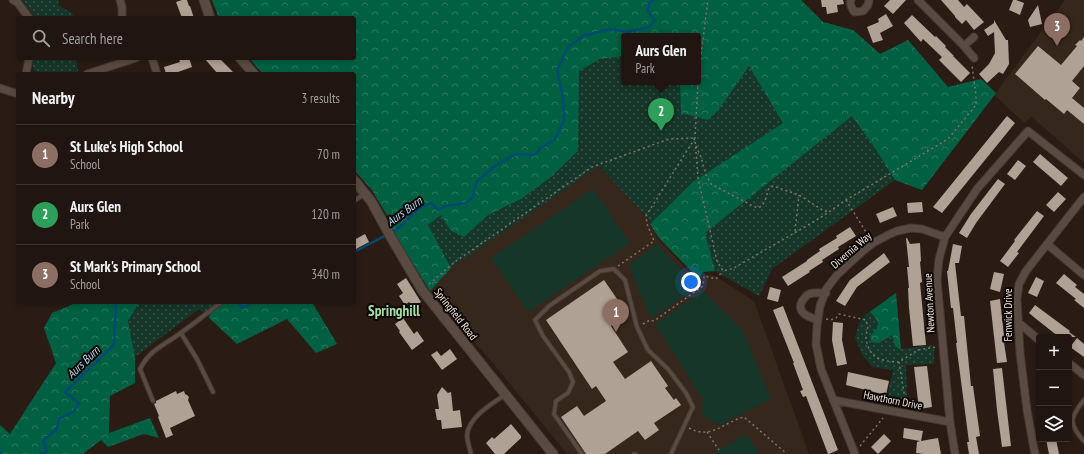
<!DOCTYPE html>
<html lang="en">
<head>
<meta charset="utf-8">
<style>
	:root { --surface:#201510; --page:#2d221e; --text:#f1f3f6; --muted:#a29f9f; --line:#3d3430; --accent:#b45309 }
	body { margin:0; font-family:"PT Sans Narrow",sans-serif; background:var(--page); color:var(--text) }
	.controls { position:absolute; right:12px; bottom:12px; display:grid; overflow:hidden; border-radius:4px; box-shadow:0 2px 6px #0003 }
	.controls button { width:36px; height:36px; display:grid; place-items:center; padding:0; border:0; border-bottom:1px solid var(--line); background:var(--surface); color:var(--text); font:20px sans-serif }
	.you { position:absolute; left:691px; top:282px; width:14px; height:14px; margin:-10px; border:3px solid #fff; border-radius:50%; background:#1a73e8; box-shadow:0 0 0 6px #1a73e833 }
	.badge { display:grid; place-items:center; width:26px; height:26px; border-radius:50%; background:var(--accent); color:#fff; font-size:13px; font-weight:700 }
	.pin { position:absolute; translate:-50% -33px; filter:drop-shadow(0 1px 2px #0008) }
	.pin::after { content:''; position:absolute; top:21px; width:14px; height:12px; background:inherit; clip-path:polygon(0 0,100% 0,50% 100%) }
	.popup { position:absolute; left:621px; top:33px; width:80px; height:52px; box-sizing:border-box; display:grid; place-content:center; border-radius:4px; background:var(--surface); filter:drop-shadow(0 1px 3px #0005); font-size:13px; white-space:nowrap; color:var(--muted) }
	.popup b { font-size:15px; color:var(--text) }
	.popup::after { content:''; position:absolute; left:50%; top:100%; margin-left:-8px; border:8px solid transparent; border-top-color:var(--surface) }
	.list { margin:0; padding:0; list-style:none }
	h2 { display:flex; justify-content:space-between; align-items:center; height:52px; margin:0; padding:0 16px; font-size:17px }
	h2 small { font-size:13px; font-weight:400; color:var(--muted) }
	.list li { display:grid; grid-template-columns:26px 1fr auto; gap:12px; align-items:center; box-sizing:border-box; height:60px; padding:0 16px; border-top:1px solid var(--line) }
	.list b { display:block; font-size:15px; white-space:nowrap }
	.list p { margin:0; font-size:13px; white-space:nowrap; color:var(--muted) }
	.list em { font-size:13px; font-style:normal; color:var(--muted) }
	.icon { flex:none; width:22px; height:22px; fill:none; stroke:currentColor; stroke-width:2; stroke-linecap:round; stroke-linejoin:round }
	.map { position:relative; flex:none; width:1084px; height:454px; overflow:hidden }
	.search { position:absolute; background:var(--surface); box-shadow:0 2px 6px #0003; left:16px; top:16px; width:340px; height:44px; display:flex; align-items:center; gap:10px; box-sizing:border-box; padding:0 14px; border-radius:4px; color:var(--muted); font-size:15px }
	.panel { position:absolute; background:var(--surface); box-shadow:0 2px 6px #0003; left:16px; top:72px; width:340px; height:232px; border-radius:4px }
	.map>svg:first-child { display:block }
	.education { fill:#36271c }
	.grass { fill:url(#grass-dots); fill-rule:evenodd }
	.forest { fill:url(#forest-crowns) }
	.pitch { fill:#163629 }
	.lines { fill:none; stroke-linecap:round; stroke-linejoin:round }
	.stream { stroke:#004a72; stroke-width:2.5 }
	.building { fill:#b0a195 }
	.service-casing { stroke:#433733; stroke-width:5.5 }
	.minor-casing { stroke:#433733; stroke-width:9 }
	.tertiary-casing { stroke:#433733; stroke-width:11 }
	.path { stroke:#7f736d; stroke-width:1.5; stroke-dasharray:2 3; stroke-linecap:butt }
	.service { stroke:#5a4b42; stroke-width:3.5 }
	.minor { stroke:#5a4b42; stroke-width:7 }
	.tertiary { stroke:#5a4b42; stroke-width:9 }
	.labels { text-anchor:middle; dominant-baseline:central; stroke-width:4; stroke-linejoin:round; paint-order:stroke }
	.street-label { font-size:11px; fill:#efe5e0; stroke:#0e0805 }
	.water-label { font-size:12px; font-style:italic; fill:#b2d9f7; stroke:#0e0805 }
	.district-label { font-size:15px; font-weight:bold; fill:#a4dfa5; stroke:#0e0805 }
</style>
</head>
<body>
<div class="map">
<svg width="1084" height="454" viewBox="0 0 1084 454">
	<defs>
		<pattern id="grass-dots" width="8" height="8" patternUnits="userSpaceOnUse"><rect width="8" height="8" fill="#163629"/><path d="M2 2h.1M6 6h.1" fill="none" stroke="#385348" stroke-width="1.8" stroke-linecap="round"/></pattern>
		<pattern id="forest-crowns" width="20" height="18" patternUnits="userSpaceOnUse"><rect width="20" height="18" fill="#016042"/><path d="M2 6a3 3 0 1 1 6 0M12 15a3 3 0 1 1 6 0" fill="none" stroke="#26775d"/></pattern>
	</defs>
	<rect width="100%" height="100%" fill="#2a1c15"/>
	<path class="education" d="M1065,0H1084V163L1031,116L1025,123L994,95Z
		M599,166L646,216L658,239L702,286L703,274L715,276L754,301L809,454H567L493,363L430,291L451,268Z"/>
	<path class="grass" d="M22,0H58L59,6L72,13L74,18H35Z
		M212,0H801L823,22L853,30L880,54L908,40L948,87L981,79L996,93L922,190L895,180L772,269L759,296L715,271L703,272L699,279L659,238L646,216L599,166L451,268L430,291L392,230L391,222L372,190L354,170V74H263L249,58H354V18H219ZM624,36H698V82H624Z
		M33,58H76L78,71L77,74H41L33,70Z
		M896,293L901,349L934,345V364L906,365L907,400L887,397L893,370L872,367L862,354L855,338L859,323L865,315Z
		M141,302H214L209,318L199,309L135,357L128,321L137,306Z"/>
	<path class="forest" d="M212,0H801L823,22L853,30L880,54L908,40L948,87L981,79L996,93L922,190L895,180L875,148L852,116L705,233L715,271L703,272L699,279L659,238L650,224L693,182L783,123L749,66L720,108L708,120L681,113L680,82H698V36H624V56L600,59L579,71L578,151L551,177L521,199L488,215L464,237L450,230L441,215L428,225L451,268L430,291L392,230L391,222L372,190L354,170V74H263L249,58H354V18H219Z
		M896,293L901,350L895,346L892,335L879,343L871,342L870,336C880,326 881,323 870,312Z
		M78,302H141L137,306L128,321L135,357V383L110,396L109,433L150,418L159,438L144,434L108,447L101,440L83,454H0V425L10,434L56,363L44,328L52,313Z
		M214,302H312L337,344L316,353L287,319L237,344L209,318Z"/>
	<path class="pitch" d="M593,189L630,243L528,312L491,258Z
		M657,244L698,287L654,317H650L629,265Z
		M703,291L743,331L771,399L720,425L703,416L702,398L655,324Z
		M746,434L760,454H712Z"/>
	<g class="lines">
		<path class="stream" d="M354,252L396,230L421,207L431,203L438,210L445,206L466,203L472,198L477,181L495,166L516,154L534,155L541,148L555,139L564,120L563,97L557,70L568,47L583,36L610,29L627,32L649,27L655,20L648,12L649,3L654,0
			M238,302L242,308L254,302
			M0,452L2,454
			M40,454L47,452L43,441L57,429L59,419L73,412L79,403L65,392L114,345L116,302"/>
	</g>
	<path class="building" d="M182,0H187L189,6H190L194,18H182L176,2Z
		M821,0H843L844,4L837,5L838,12L827,14L826,7H822Z
		M890,0H906L893,14L884,6Z
		M941,0H958L964,7L967,4L984,22L974,30L966,20L962,24L955,17V16Z
		M1013,0H1016L1024,3L1020,15L1009,10Z
		M1038,5L1042,24L1030,27L1028,20Z
		M886,14L893,26L880,33L883,40L873,43L867,27L879,22L878,19Z
		M912,15L935,37L936,36L946,46L945,47L954,56H953L970,73L961,82L939,60L942,57L923,39L921,42L904,23Z
		M994,20L1006,40H1008L1009,64L1003,74L999,72L987,83L979,74L989,64L995,53L994,32L988,36L984,30L994,23Z
		M1084,37V66L1072,81L1080,88L1072,98L1084,108V124L1067,110L1064,114L1046,99L1045,100L1015,74L1038,46L1061,65L1077,46L1075,45L1080,40L1081,41Z
		M183,58H189L192,67L178,72V74H166L164,67L180,62L179,59Z
		M204,58H219L235,74H218Z
		M1007,116L1015,123L942,213L933,207Z
		M1040,154L1068,178L1061,186L1033,162Z
		M1018,160L1026,166L1015,180L1007,174Z
		M998,179L1005,184L976,223L967,238L959,233L971,214Z
		M1058,192L1066,199L1054,212L1046,205Z
		M922,202L923,212L908,213L907,203Z
		M893,207L897,216L880,223L876,214Z
		M1037,211L1044,216L1017,252L1019,253L1008,267L1000,261L1015,241L1014,240Z
		M850,227L856,236L838,247L839,249L822,260L823,262L809,271L810,272L788,286L782,277L807,261V260L820,251L819,249L837,238L836,236Z
		M365,234L369,242L356,249L354,244V240Z
		M906,238H907L910,244L920,243L921,261L920,262L922,282L920,283L926,345L913,346L909,308L908,288H909L907,267H909Z
		M953,244L962,246L959,263H955L961,316H964L971,386H973L980,436L976,437L979,454H969L967,442H969L956,343H957L953,308H951L947,271H948Z
		M884,253L890,262L857,287L845,306L836,301L850,280Z
		M994,272L1004,274L1000,292L990,289Z
		M1064,274L1077,285L1075,287L1084,294V308L1074,300L1076,299L1056,283Z
		M1036,277L1044,281L1037,297L1028,293Z
		M406,278L421,302L413,307L409,302L405,305L399,296L403,293L397,284Z
		M604,280L628,315L611,326L628,352L613,362L625,379L651,361L668,386L665,388L674,400L676,398L681,405L654,423L659,430L645,440L638,431L605,454H586L561,417L577,406L584,416L606,401L596,386L592,389L546,320Z
		M770,287L781,290L778,302L767,299Z
		M1000,299L1004,336H1003L1007,362L997,363L990,301Z
		M1035,305L1070,331L1069,332L1076,337H1059L1035,318L1029,313Z
		M783,306L838,450L829,454H828L806,396L803,397L800,391L803,390L793,363H794L773,310Z
		M403,318L414,334L417,331L424,341L412,350L399,332L400,331L395,324Z
		M833,322L843,323L842,340L847,364L837,366L832,340Z
		M1077,338L1084,344V357L1070,347Z
		M450,349L457,359L442,370L431,355L437,351L441,356Z
		M927,366L932,407L919,409L914,367Z
		M1002,368L1011,446L1002,447L997,410L993,369Z
		M848,372L889,381L886,395L846,385Z
		M442,387L448,393L451,392L453,411L460,410L462,427L442,429L441,420H437L435,409H439L437,395Z
		M176,391L177,394L184,391L185,394L187,395L189,397L188,400L195,416L170,428L173,435L166,438L158,417L159,416L154,404L156,403V401Z
		M511,424L521,436V438L504,454H495L486,443L492,437L494,439Z
		M904,428L923,431L921,441L938,438L941,454H924L916,453L917,442L920,441L903,438Z
		M884,434L891,441L878,454L871,447Z
		M1046,439H1056L1059,454H1049Z"/>
	<g class="lines">
		<g class="service-casing">
			<path id="service" d="M354,201L364,194
				M181,333L198,361L213,392
				M1084,400C1070,417 1068,424 1084,441
				M153,401L140,369C150,349 165,345 182,332C195,323 208,312 222,302
				M471,454C470,449 467,441 467,435C469,417 491,404 505,395
				M582,454L554,414L556,401L568,393L573,382L569,372L543,336L535,320L549,306L600,271L614,269L625,280L637,327L648,350L668,369L686,393L693,407L671,454
				M634,454H635"/>
		</g>
		<g class="minor-casing">
			<path id="minor" d="M13,0L18,3L29,18
				M120,0L122,7V18
				M851,0C849,4 852,8 854,12L863,11L868,5L869,0
				M918,0L964,46L974,58
				M964,46L974,37
				M152,58L157,74
				M26,74L29,58
				M87,74L136,58
				M0,88L18,94
				M1047,244L1084,275
				M818,320C809,317 796,313 802,301C804,299 806,295 809,294C814,292 821,293 826,293
				M1019,323L1039,340
				M1069,363L1084,375
				M833,400L950,422
				M855,454L821,369L816,344L817,326L820,306L827,288L837,275L863,251L873,243L888,235L897,231L911,228L922,229L945,237
				M955,454L950,422L937,280L939,259L945,237L977,189L1028,131L1084,175
				M1035,454L1027,410L1020,353L1017,299L1019,284L1026,271L1084,197"/>
		</g>
		<g class="tertiary-casing">
			<path id="tertiary" d="M204,0L210,18
				M240,58L254,74
				M354,180L371,201L392,239L422,290L553,454"/>
		</g>
		<path class="path" d="M698,79L708,0
			M698,82L695,138L698,178L717,261L723,271L734,268L820,218L846,200L948,139L976,105V95L972,66
			M696,146L701,157L706,175L711,184L751,205L758,208C766,205 766,195 769,188L773,186L799,195L824,211L829,212
			M846,200L869,237
			M795,231L799,195
			M618,266L654,241L647,224L646,216L695,138
			M429,284L456,261L592,167L669,139L695,138
			M826,319C832,320 836,320 839,314L866,320C869,330 867,328 866,336C866,344 871,357 880,359C885,361 893,362 899,362L918,350L936,347
			M643,324L650,320L654,321L703,286L704,276L716,279L723,271
			M899,362L904,393L903,406
			M689,428C711,440 724,422 744,417L787,454
			M707,432L719,450
			M860,446L883,418"/>
		<use href="#service" class="service"/>
		<use href="#minor" class="minor"/>
		<use href="#tertiary" class="tertiary"/>
	</g>
	<g class="labels">
		<g class="street-label">
			<text transform="translate(851 250) rotate(-41)">Divernia Way</text>
			<text transform="translate(929 303) rotate(-93)">Newton Avenue</text>
			<text transform="translate(456 314) rotate(52)">Springfield Road</text>
			<text transform="translate(1008 315) rotate(-90)">Fenwick Drive</text>
			<text transform="translate(893 400) rotate(11)">Hawthorn Drive</text>
		</g>
		<g class="water-label">
			<text transform="translate(404 211) rotate(-36)">Aurs Burn</text>
			<text transform="translate(83 362) rotate(-44)">Aurs Burn</text>
		</g>
		<g class="district-label">
			<text x="394" y="310">Springhill</text>
		</g>
	</g>
</svg>
<div class="controls">
<button>+</button>
<button>−</button>
<button><svg class="icon" aria-label="layers" viewBox="0 0 24 24"><path d="M12 4l9 5-9 5-9-5zM3 14l9 5 9-5"/></svg></button>
</div>
<div class="you"></div>
<div class="pin badge" style="left:616px;top:332px;background:#8d6e63">1</div>
<div class="pin badge" style="left:661px;top:131px;background:#2e9e5b">2</div>
<div class="popup"><b>Aurs Glen</b>Park</div>
<div class="pin badge" style="left:1057px;top:46px;background:#8d6e63">3</div>
<div class="search"><svg class="icon" aria-label="search" viewBox="0 0 24 24"><circle cx="10" cy="10" r="6"/><path d="M15 15l6 6"/></svg>Search here</div>
<section class="panel">
<h2>Nearby<small>3 results</small></h2>
<ul class="list">
<li><span class="badge" style="background:#8d6e63">1</span><div><b>St Luke's High School</b><p>School</p></div><em>70 m</em></li>
<li><span class="badge" style="background:#2e9e5b">2</span><div><b>Aurs Glen</b><p>Park</p></div><em>120 m</em></li>
<li><span class="badge" style="background:#8d6e63">3</span><div><b>St Mark's Primary School</b><p>School</p></div><em>340 m</em></li>
</ul>
</section>
</div>
</body>
</html>
